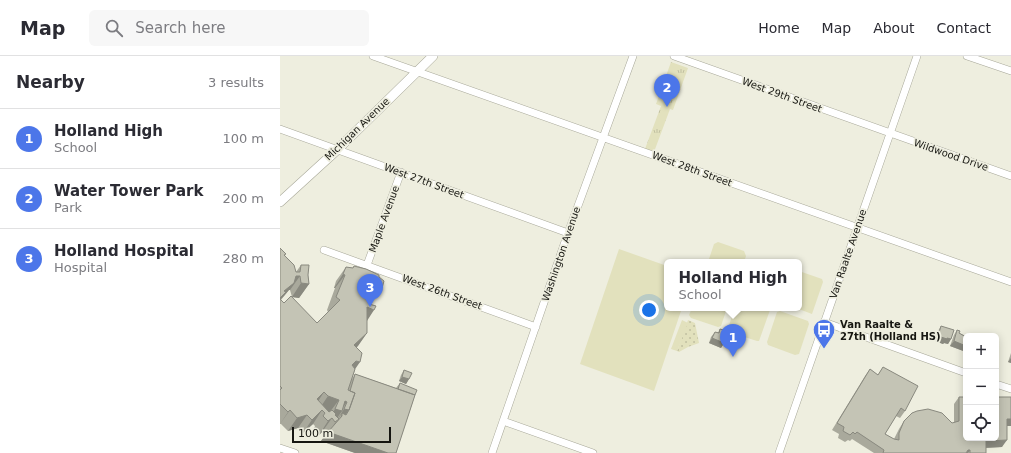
<!DOCTYPE html>
<html lang="en">
<head>
<meta charset="utf-8">
<style>
	:root { --surface:#fff; --page:#f7f7f7; --text:#2b2b33; --muted:#7c7c81; --line:#e1e1e2; --accent:#4c76e9 }
	body { margin:0; font-family:"DejaVu Sans",sans-serif; background:var(--page); color:var(--text) }
	.controls { position:absolute; right:12px; bottom:12px; display:grid; overflow:hidden; border-radius:6px; box-shadow:0 2px 10px #0003 }
	.controls button { width:36px; height:36px; display:grid; place-items:center; padding:0; border:0; border-bottom:1px solid var(--line); background:var(--surface); color:var(--text); font:20px sans-serif }
	.scale { position:absolute; left:12px; bottom:10px; width:99px; box-sizing:border-box; padding-left:4px; border:2px solid #161611; border-top:0; font-size:11px; line-height:14px; white-space:nowrap; color:#161611; -webkit-text-stroke:3px #eeeedf; paint-order:stroke }
	.you { position:absolute; left:369px; top:254px; width:14px; height:14px; margin:-10px; border:3px solid #fff; border-radius:50%; background:#1a73e8; box-shadow:0 0 0 6px #1a73e833 }
	.badge { display:grid; place-items:center; width:26px; height:26px; border-radius:50%; background:var(--accent); color:#fff; font-size:13px; font-weight:700 }
	.pin { position:absolute; translate:-50% -33px; filter:drop-shadow(0 1px 2px #0008) }
	.pin::after { content:''; position:absolute; top:21px; width:14px; height:12px; background:inherit; clip-path:polygon(0 0,100% 0,50% 100%) }
	.popup { position:absolute; left:384px; top:203px; width:138px; height:52px; box-sizing:border-box; display:grid; place-content:center; border-radius:6px; background:var(--surface); filter:drop-shadow(0 1px 3px #0005); font-size:13px; white-space:nowrap; color:var(--muted) }
	.popup b { font-size:15px; color:var(--text) }
	.popup::after { content:''; position:absolute; left:50%; top:100%; margin-left:-8px; border:8px solid transparent; border-top-color:var(--surface) }
	.list { margin:0; padding:0; list-style:none }
	h2 { display:flex; justify-content:space-between; align-items:center; height:52px; margin:0; padding:0 16px; font-size:17px }
	h2 small { font-size:13px; font-weight:400; color:var(--muted) }
	.list li { display:grid; grid-template-columns:26px 1fr auto; gap:12px; align-items:center; box-sizing:border-box; height:60px; padding:0 16px; border-top:1px solid var(--line) }
	.list b { display:block; font-size:15px; white-space:nowrap }
	.list p { margin:0; font-size:13px; white-space:nowrap; color:var(--muted) }
	.list em { font-size:13px; font-style:normal; color:var(--muted) }
	.icon { flex:none; width:22px; height:22px; fill:none; stroke:currentColor; stroke-width:2; stroke-linecap:round; stroke-linejoin:round }
	.map { position:relative; flex:none; width:731px; height:397px; overflow:hidden }
	header { display:flex; align-items:center; gap:24px; box-sizing:border-box; height:56px; padding:0 20px; background:var(--surface); border-bottom:1px solid var(--line) }
	header strong { font-size:19px }
	nav { display:flex; gap:22px; margin-inline-start:auto; font-size:14px }
	.search { width:280px; height:36px; background:var(--page); display:flex; align-items:center; gap:10px; box-sizing:border-box; padding:0 14px; border-radius:6px; color:var(--muted); font-size:15px }
	main { display:flex }
	aside { flex:1; background:var(--surface) }
	.map>svg:first-child { display:block }
	.grass { fill:url(#grass-dots) }
	.park { fill:url(#park-tufts) }
	.pitch { fill:#e2e1bd }
	.lines { fill:none; stroke-linecap:round; stroke-linejoin:round }
	.minor-casing { stroke:#a7a798; stroke-width:8 }
	.major-casing { stroke:#a7a798; stroke-width:10 }
	.minor { stroke:#fff; stroke-width:7 }
	.major { stroke:#fff; stroke-width:9 }
	.wall { fill:#a9a99c }
	.shaded-wall { fill:#89897f }
	.building { fill:#c4c4b5; stroke:#89897f }
	.labels { text-anchor:middle; dominant-baseline:central; stroke-width:3.5; stroke-linejoin:round; paint-order:stroke }
	.street-label { font-size:10px; fill:#161611; stroke:#eeeedf }
	.poi-label { font-size:10px; font-weight:bold; fill:#161611; stroke:#eeeedf; text-anchor:start }
</style>
</head>
<body>
<header>
<strong>Map</strong>
<div class="search"><svg class="icon" aria-label="search" viewBox="0 0 24 24"><circle cx="10" cy="10" r="6"/><path d="M15 15l6 6"/></svg>Search here</div>
<nav><a>Home</a><a>Map</a><a>About</a><a>Contact</a></nav>
</header>
<main>
<aside>
<h2>Nearby<small>3 results</small></h2>
<ul class="list">
<li><span class="badge">1</span><div><b>Holland High</b><p>School</p></div><em>100 m</em></li>
<li><span class="badge">2</span><div><b>Water Tower Park</b><p>Park</p></div><em>200 m</em></li>
<li><span class="badge">3</span><div><b>Holland Hospital</b><p>Hospital</p></div><em>280 m</em></li>
</ul>
</aside>
<div class="map">
<svg width="731" height="397" viewBox="0 0 731 397">
	<defs>
		<pattern id="grass-dots" width="8" height="8" patternUnits="userSpaceOnUse"><rect width="8" height="8" fill="#e2e1bd"/><path d="M2 2h.1M6 6h.1" fill="none" stroke="#c1c0a1" stroke-width="1.8" stroke-linecap="round"/></pattern>
		<pattern id="park-tufts" width="24" height="20" patternUnits="userSpaceOnUse"><rect width="24" height="20" fill="#e2e1bd"/><path d="M3 7l-1-3M5 7V3M7 7l1-3M15 17l-1-3M17 17v-4M19 17l1-3" fill="none" stroke="#c1c0a1"/></pattern>
	</defs>
	<rect width="100%" height="100%" fill="#eeeedf"/>
	<path class="grass" d="M408,264L415,267L419,287L408,291L399,296L397,295Z"/>
	<path class="park" d="M391,6L408,12L393,54L390,53L374,96L365,93L381,50L376,48Z"/>
	<path class="pitch" d="M438,186L464,195L466,200L464,206H428L434,188Z
		M339,193L387,210V252H402L374,335L300,308Z
		M519,215L542,223L543,226L532,258L516,252H519Z
		M412,252H447L441,270L438,271L411,262L409,259Z
		M455,252H489L490,254L479,285H477L449,276L448,272Z
		M500,255L528,265L529,268L519,298L515,299L488,289L487,286L497,256Z
		M402,264L408,267L397,295L391,293Z"/>
	<g class="lines">
		<g class="minor-casing">
			<path id="minor" d="M93,0L731,226
				M394,0L731,120
				M687,0L731,15
				M0,73L288,177
				M44,194L256,271
				M87,209L121,116
				M544,266L686,317
				M716,328L731,333
				M223,365L313,397
				M0,392L15,397
				M212,397L288,177L353,0
				M499,397L637,0"/>
		</g>
		<g class="major-casing">
			<path id="major" d="M0,146L57,94L153,0"/>
		</g>
		<use href="#minor" class="minor"/>
		<use href="#major" class="major"/>
	</g>
	<path class="wall" d="M0,192L16,216L21,209L28,219L29,228L19,242L12,241L10,234H9L4,240L1,244L4,247L37,267L48,256L47,254L55,232H54L56,225L66,211L73,212L74,210L90,248L87,265V277L76,292L75,314L72,323L75,318L116,332L120,327L135,339L116,397H75L41,385L45,379L42,376L39,379L34,373L35,370L33,368L23,377L18,372L8,375L1,368H0Z
		M661,270L671,283L668,288L664,287L663,288L655,285L658,275Z
		M440,273L446,277V288L444,287L441,292L429,287L431,281L435,276L438,277Z
		M677,274L679,277L686,280V296L670,290L674,279Z
		M731,297V307L728,306Z
		M603,311L625,355L620,362L616,360L605,378L614,383L619,373L624,365L672,367H674V348L679,341H731V370H727L722,391L706,392V397H594L572,383L570,385L568,384L565,386L558,382L559,378L552,374L585,320L590,313L598,319Z
		M124,314L129,323L126,328L119,325L121,319Z"/>
	<path class="shaded-wall" d="M63,218L65,219L55,232H54Z
		M16,220H20L10,234H9L4,240L0,244V241Z
		M21,227L29,228L19,242L12,241Z
		M102,232L87,251L94,254L85,268L78,265L89,248Z
		M87,277L78,290L65,303L74,289Z
		M658,280L667,282L671,283L668,288L664,287L663,288L655,285Z
		M432,282H446L449,283L446,288L444,287L441,292L429,287Z
		M674,285L686,290V296L670,290Z
		M731,302V307L728,306Z
		M76,305L80,306L71,319L72,309Z
		M122,321L129,323L126,328L119,325Z
		M44,336L35,350L37,343Z
		M48,340L59,344L49,357L42,354L33,368L23,377Z
		M68,340L67,346L60,355H62L55,365L52,362L42,376L39,379L48,365V364L55,353Z
		M64,353L69,354L59,368L62,357L49,376L108,397H75L41,385L48,376H49Z
		M10,354L0,368L8,356Z
		M27,359L18,372L8,375L17,362Z
		M727,363H731V370H722Z
		M727,384L722,391L701,392L706,385Z
		M688,394H690L688,397H685Z"/>
	<path class="building" d="M0,192L6,198L4,199L14,209L16,216H20L21,209H29L28,219L29,228L21,227L20,220H16L14,227L4,235L6,236L0,242Z
		M74,210L86,213L99,219V221L104,225L102,232L89,248L96,250L94,254L87,251V277L74,289L82,297L80,306L76,305L72,309L75,313L68,334L75,337L69,354L64,353L67,346L65,345L62,355L55,353L59,344L48,340L44,336L37,343L49,356L52,354L56,358L55,359L59,363L55,366L52,362L48,365L43,360L45,357L42,354L32,364L27,359L17,362L10,354L8,356L0,348V334L2,332L0,330V243L4,247L11,240L37,267L60,244L56,241L65,219L63,218L66,211L73,212Z
		M661,270L674,274L671,283L667,282V283L658,280Z
		M440,273L447,275L446,277L451,278L449,283L446,282L444,287L432,282L435,276L439,277Z
		M677,274L680,275L679,277L686,281V290L674,285Z
		M688,278L694,280H687Z
		M603,311L638,330L625,355L621,352L605,378L614,383L619,384V377L624,365L632,357L637,355L648,353L662,357L672,367L679,365V341H686V382H716V341H731V363H727V384L706,385V397H690V394H688L686,397H603L604,394L577,376L575,378L573,376L570,379L563,375L564,371L557,367L590,313L598,319Z
		M124,314L132,317L129,323L122,321Z
		M75,318L135,339L116,397H108L48,376L62,360V357L66,359L69,354L75,337L70,335Z
		M120,327L137,334L135,339L118,333Z"/>
	<defs>
		<g id="bus-pin" transform="scale(1.15)"><path d="M0 17L-7.5 6A9.5 9.5 0 1 1 7.5 6Z" fill="#4c76e9" stroke="#eeeedf"/><path d="M-5-6H5V4H4V6H2V4H-2V6H-4V4H-5ZM-3.5-4V0h7V-4ZM-3.5 1.2v1.5H-2V1.2ZM2 1.2v1.5H3.5V1.2Z" fill="#fff"/></g>
	</defs>
	<g fill-rule="evenodd">
		<use href="#bus-pin" x="544" y="274"/>
	</g>
	<g class="labels">
		<g class="street-label">
			<text transform="translate(502 39) rotate(20)">West 29th Street</text>
			<text transform="translate(77 73) rotate(-44)">Michigan Avenue</text>
			<text transform="translate(671 99) rotate(19)">Wildwood Drive</text>
			<text transform="translate(412 113) rotate(20)">West 28th Street</text>
			<text transform="translate(144 125) rotate(20)">West 27th Street</text>
			<text transform="translate(104 163) rotate(-70)">Maple Avenue</text>
			<text transform="translate(281 198) rotate(-71)">Washington Avenue</text>
			<text transform="translate(568 198) rotate(-71)">Van Raalte Avenue</text>
			<text transform="translate(162 236) rotate(20)">West 26th Street</text>
		</g>
		<g class="poi-label">
			<text x="560" y="268">Van Raalte &amp;<tspan x="560" dy="12">27th (Holland HS)</tspan></text>
		</g>
	</g>
</svg>
<div class="controls">
<button>+</button>
<button>−</button>
<button><svg class="icon" aria-label="locate" viewBox="0 0 24 24"><circle cx="12" cy="12" r="6"/><path d="M12 2v4M12 18v4M2 12h4M18 12h4"/></svg></button>
</div>
<div class="scale">100 m</div>
<div class="you"></div>
<div class="pin badge" style="left:453px;top:301px">1</div>
<div class="popup"><b>Holland High</b>School</div>
<div class="pin badge" style="left:387px;top:51px">2</div>
<div class="pin badge" style="left:90px;top:251px">3</div>
</div>
</main>
</body>
</html>
